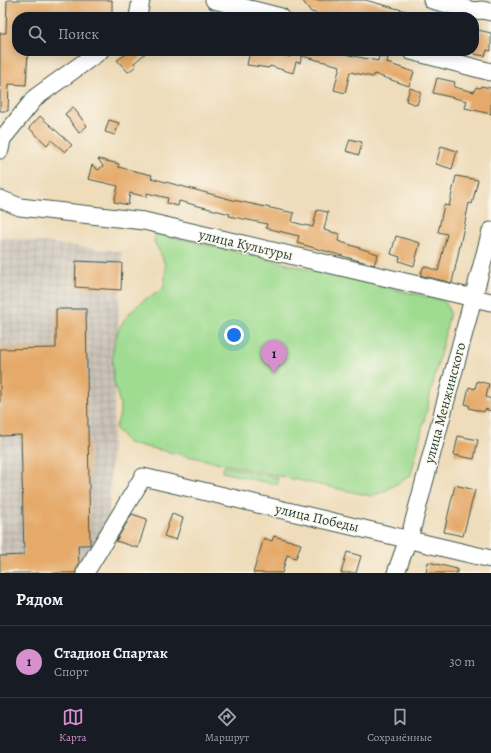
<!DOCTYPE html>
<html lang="ru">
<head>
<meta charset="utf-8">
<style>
	:root { --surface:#171b24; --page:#20242c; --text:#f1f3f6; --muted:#9ea1a6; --line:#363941; --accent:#d690ce }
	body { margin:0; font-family:Alegreya,serif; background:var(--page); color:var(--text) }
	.you { position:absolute; left:234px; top:335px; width:14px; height:14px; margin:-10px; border:3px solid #fff; border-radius:50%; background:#1a73e8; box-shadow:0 0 0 6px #1a73e833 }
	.badge { display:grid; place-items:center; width:26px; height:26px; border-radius:50%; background:var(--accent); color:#111; font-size:13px; font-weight:700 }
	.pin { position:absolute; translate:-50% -33px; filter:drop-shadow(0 1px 2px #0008) }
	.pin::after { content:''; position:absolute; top:21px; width:14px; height:12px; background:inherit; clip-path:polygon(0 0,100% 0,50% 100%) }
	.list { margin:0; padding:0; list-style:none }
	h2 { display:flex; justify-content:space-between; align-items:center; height:52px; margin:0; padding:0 16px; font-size:17px }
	h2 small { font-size:13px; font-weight:400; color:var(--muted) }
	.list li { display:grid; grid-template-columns:26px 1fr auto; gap:12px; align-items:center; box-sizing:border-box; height:72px; padding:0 16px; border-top:1px solid var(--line) }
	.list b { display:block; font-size:15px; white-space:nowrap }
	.list p { margin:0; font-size:13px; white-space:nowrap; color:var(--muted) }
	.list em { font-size:13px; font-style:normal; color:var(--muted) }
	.icon { flex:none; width:22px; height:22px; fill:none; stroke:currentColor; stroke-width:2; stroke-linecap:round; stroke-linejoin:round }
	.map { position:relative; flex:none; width:491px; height:573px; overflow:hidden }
	.search { position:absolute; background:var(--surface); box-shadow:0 2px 10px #0003; left:12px; right:12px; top:12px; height:44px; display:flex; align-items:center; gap:10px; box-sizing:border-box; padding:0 14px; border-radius:16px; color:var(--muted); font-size:15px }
	.sheet { height:124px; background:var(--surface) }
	nav { display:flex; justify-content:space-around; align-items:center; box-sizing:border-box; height:56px; border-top:1px solid var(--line); background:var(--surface); font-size:11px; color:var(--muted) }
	nav a { display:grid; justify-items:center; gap:2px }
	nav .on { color:var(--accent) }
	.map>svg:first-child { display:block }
	.industrial { fill:url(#industrial-grid) }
	.pitch { fill:#9fdb90; stroke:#5f8c62 }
	.building { fill:#e5aa6b }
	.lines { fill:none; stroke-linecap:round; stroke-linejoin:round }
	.minor-casing { stroke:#3e5548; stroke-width:19 }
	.minor { stroke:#fff; stroke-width:17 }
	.labels { text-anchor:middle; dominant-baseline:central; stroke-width:3; stroke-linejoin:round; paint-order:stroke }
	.street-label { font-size:14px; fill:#1f3d34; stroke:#fbf7ec }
</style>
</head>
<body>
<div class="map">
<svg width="491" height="573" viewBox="0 0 491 573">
	<defs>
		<pattern id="industrial-grid" width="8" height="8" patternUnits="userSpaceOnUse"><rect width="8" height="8" fill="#cbc3b8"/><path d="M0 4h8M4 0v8" fill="none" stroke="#aea89f"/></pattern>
	</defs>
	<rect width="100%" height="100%" fill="#fbf7ec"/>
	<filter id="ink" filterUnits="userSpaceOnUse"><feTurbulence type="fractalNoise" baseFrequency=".025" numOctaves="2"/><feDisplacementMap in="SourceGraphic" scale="8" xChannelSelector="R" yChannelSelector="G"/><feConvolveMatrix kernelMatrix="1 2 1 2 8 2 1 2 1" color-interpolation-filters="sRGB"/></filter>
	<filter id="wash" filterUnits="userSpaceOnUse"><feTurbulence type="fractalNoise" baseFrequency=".012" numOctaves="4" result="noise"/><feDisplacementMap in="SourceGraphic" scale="16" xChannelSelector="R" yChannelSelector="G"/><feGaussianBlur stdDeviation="0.9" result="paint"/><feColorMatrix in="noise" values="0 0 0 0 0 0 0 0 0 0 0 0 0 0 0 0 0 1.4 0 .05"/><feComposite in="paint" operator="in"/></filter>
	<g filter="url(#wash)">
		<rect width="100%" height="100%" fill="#eedcba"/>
		<path class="industrial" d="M0,237L122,252L108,527L78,573H0Z"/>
		<path class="pitch" d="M156,233L445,301L450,313L411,475L385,491L371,496L128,443L115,428C117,423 120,416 120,411C121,401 115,390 114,381C107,335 123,309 163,289C168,268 165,260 154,242Z
			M224,466L278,478L277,485L222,472Z"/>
		<g id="blocks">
			<path class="building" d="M7,0H112V17H17V51H28L26,85L9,84L8,111H0V33H6Z
				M302,0H365L417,14V17H332L311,12Z
				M474,29L491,33V51L487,50L485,56L474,54Z
				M131,51H148L134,63L136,66L128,72L117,60Z
				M250,51H269L290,57L291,51H344V54L378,61L379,56L388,58L387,63L414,72L409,86L374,74L373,77L350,72L345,93L334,90L340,66L302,56L300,63L296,62L293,73L270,66L269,68L247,65Z
				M437,78L455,82L454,87L474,92L476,87L480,88L481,86L491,88V114L465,108L467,101L433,93Z
				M410,88L421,92L417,105L406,101Z
				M73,107L87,126L79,133L65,114Z
				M40,116L72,145L65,152L51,140L47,145L29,128Z
				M109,120L119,123L115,135L105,132Z
				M350,139L362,142L359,155L346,151Z
				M441,146L457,151L452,169L436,164Z
				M98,159L119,164L118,167L152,175L151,178L233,200L294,213L292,222L313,227L317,210L328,212L324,230L340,234L338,241L378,254L374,265L297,243L299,236L266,228L267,224L229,216L230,214L179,201L178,206L167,203L168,198L147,193V197L130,193L128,205L114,202L118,186L88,179L92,165L98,170L103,166Z
				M456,176L478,180L472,204L469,203L452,283L420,275L424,266L438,271L447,234L438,232L444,205L449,206Z
				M396,236L420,243L414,266L399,261L400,257L391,254Z
				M76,261L122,263L121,290L75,287Z
				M56,309H86L90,545H78L79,564L75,573H0V556L24,555L21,435L0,436V349L56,348Z
				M477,381L489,384L486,397L491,399V411L485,409L484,412L469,408L470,406L465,404L469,387L475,389Z
				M458,436L478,440L474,459L454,455Z
				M455,485L475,490L463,536L444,532Z
				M132,514L147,519L138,548L116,541Z
				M172,514L183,518L176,540L164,536Z
				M274,536L301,544L296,558L287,555L282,573H253L264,538L272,541Z
				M347,552L361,556L356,573H341Z
				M428,562L457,569V573H426Z"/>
		</g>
	</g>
	<g filter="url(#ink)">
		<use href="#blocks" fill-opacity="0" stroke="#3e5548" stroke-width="1"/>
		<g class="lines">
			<g class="minor-casing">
				<path id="minor" d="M214,0L281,17
					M432,0L474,11L482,10L491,12
					M138,17L141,0
					M411,51L491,72
					M0,150L2,139L36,97L100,51
					M0,199L20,207L144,221L491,302
					M85,573L143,477L491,559
					M396,573L412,528L491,231"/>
			</g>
			<use href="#minor" class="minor"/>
		</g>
	</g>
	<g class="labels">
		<g class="street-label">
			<text transform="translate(246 245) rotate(13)">улица Культуры</text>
			<text transform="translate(445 403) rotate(-75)">улица Менжинского</text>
			<text transform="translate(317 518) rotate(13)">улица Победы</text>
		</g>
	</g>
</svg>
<div class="you"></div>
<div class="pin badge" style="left:274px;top:373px">1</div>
<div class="search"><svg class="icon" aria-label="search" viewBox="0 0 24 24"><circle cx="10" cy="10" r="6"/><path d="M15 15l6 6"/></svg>Поиск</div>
</div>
<section class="sheet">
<h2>Рядом<small></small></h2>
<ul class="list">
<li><span class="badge">1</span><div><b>Стадион Спартак</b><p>Спорт</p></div><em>30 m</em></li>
</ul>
</section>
<nav>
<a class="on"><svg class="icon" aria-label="map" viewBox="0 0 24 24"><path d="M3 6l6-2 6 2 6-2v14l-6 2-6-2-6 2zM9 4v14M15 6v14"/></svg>Карта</a>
<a><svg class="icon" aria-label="directions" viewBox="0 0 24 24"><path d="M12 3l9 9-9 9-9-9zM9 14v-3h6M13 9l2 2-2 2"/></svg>Маршрут</a>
<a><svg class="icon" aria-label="saved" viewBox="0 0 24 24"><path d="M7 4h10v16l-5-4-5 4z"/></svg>Сохранённые</a>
</nav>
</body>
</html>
